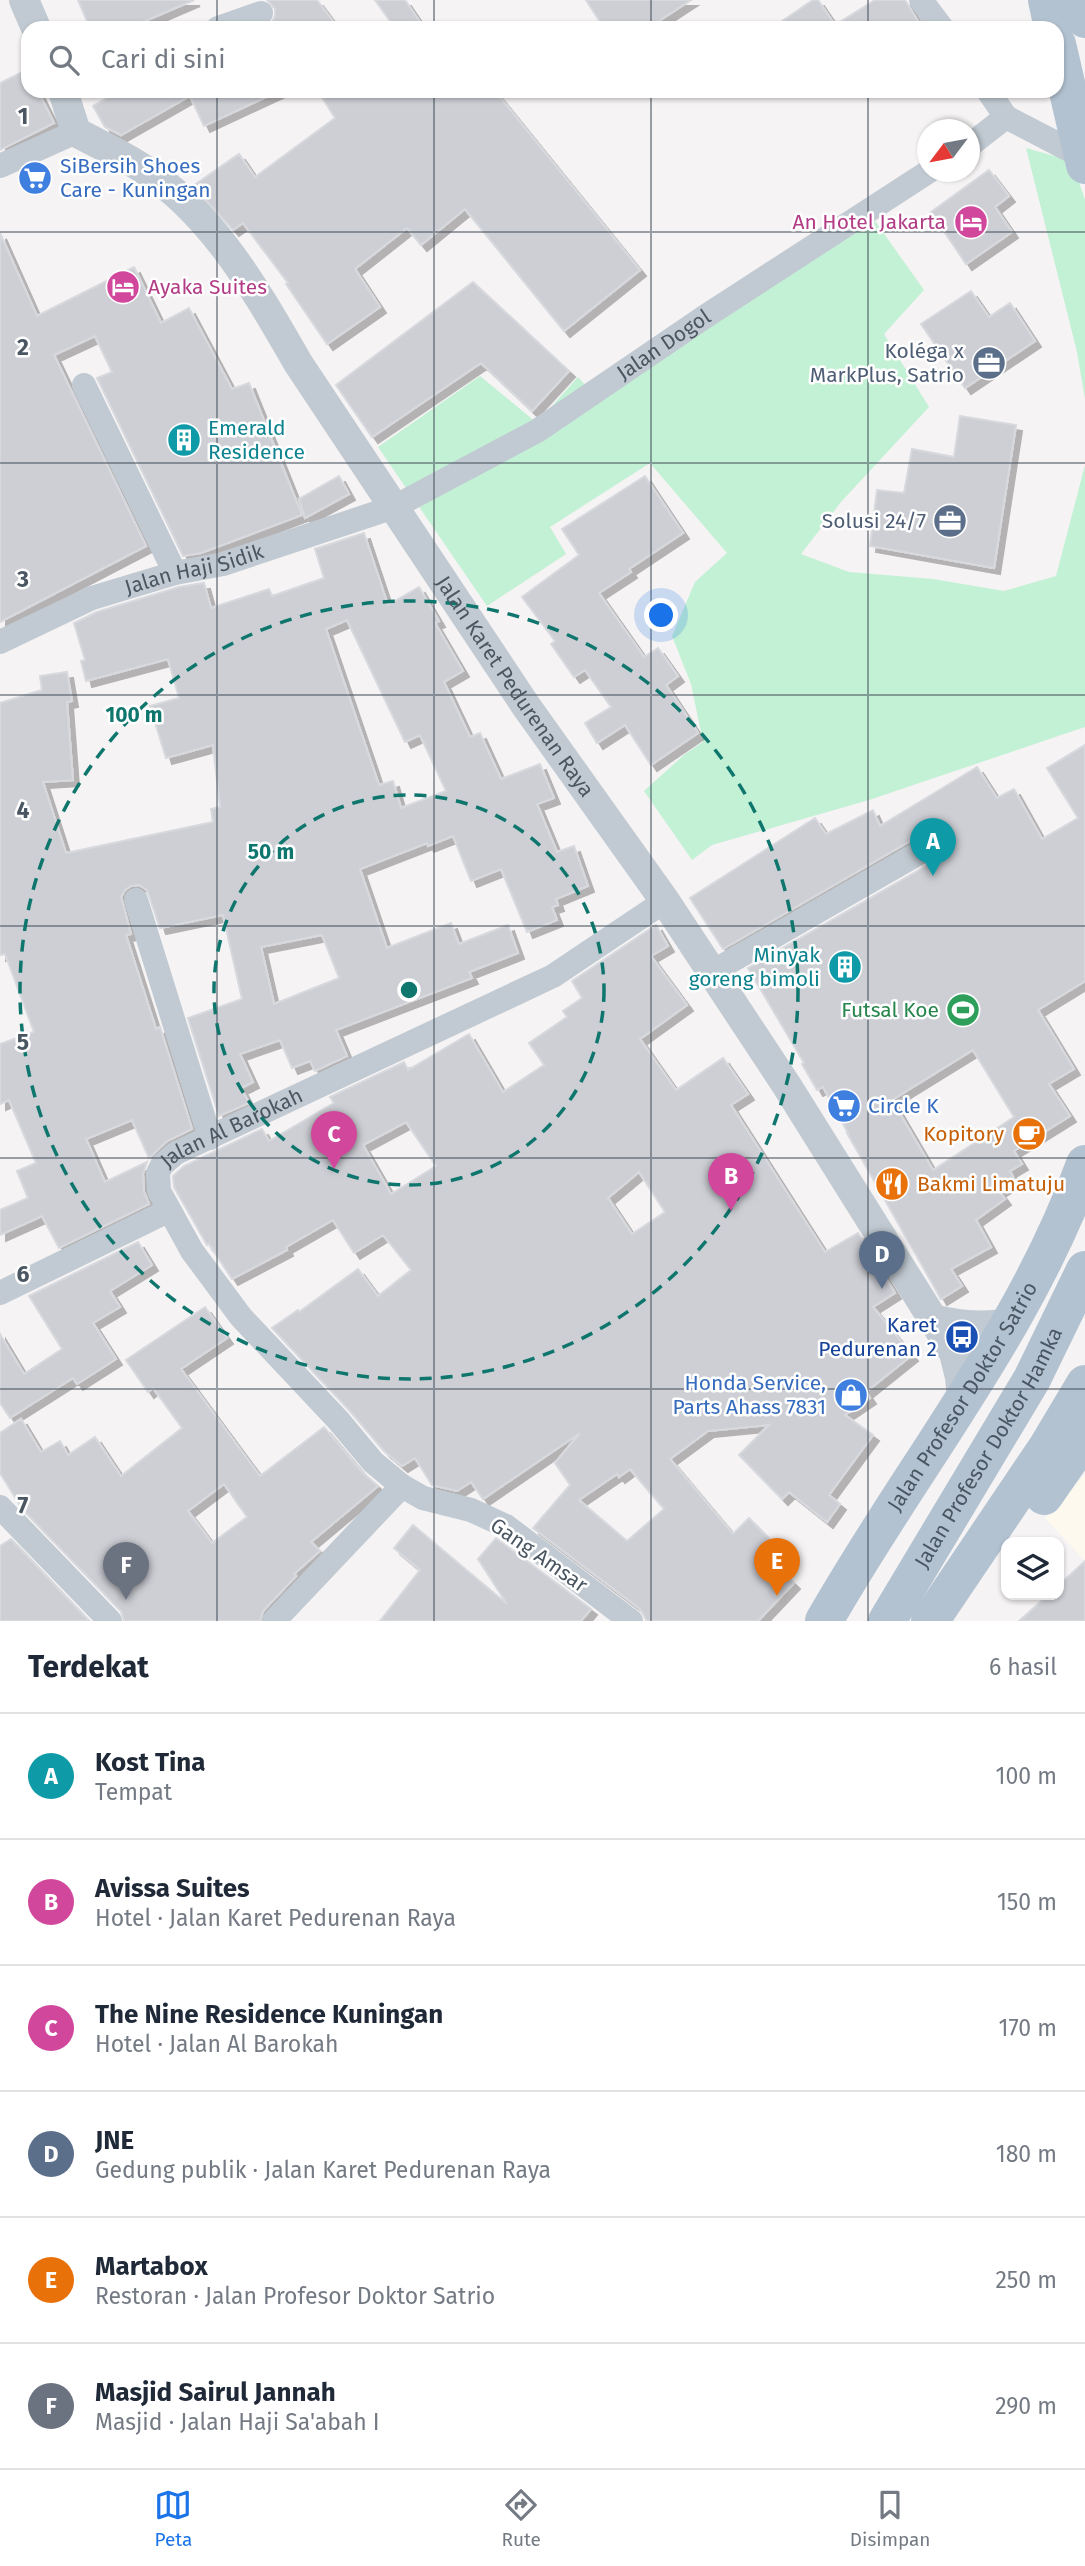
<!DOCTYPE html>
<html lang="id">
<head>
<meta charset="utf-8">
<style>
	:root { --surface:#fff; --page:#f6f6f7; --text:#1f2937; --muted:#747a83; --line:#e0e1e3; --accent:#1a73e8 }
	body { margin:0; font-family:"Fira Sans",sans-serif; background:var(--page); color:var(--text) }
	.controls { position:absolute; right:21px; bottom:21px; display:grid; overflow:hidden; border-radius:14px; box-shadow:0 2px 5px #0004 }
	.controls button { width:63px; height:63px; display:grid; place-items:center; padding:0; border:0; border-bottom:2px solid var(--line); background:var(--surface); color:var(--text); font:35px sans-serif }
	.compass { position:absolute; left:917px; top:119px; width:63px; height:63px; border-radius:50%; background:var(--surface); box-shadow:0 2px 5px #0004; rotate:238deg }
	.you { position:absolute; left:662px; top:616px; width:24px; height:24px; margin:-18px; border:5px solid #fff; border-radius:50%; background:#1a73e8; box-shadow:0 0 0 10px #1a73e833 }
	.badge { display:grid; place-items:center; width:46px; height:46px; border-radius:50%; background:var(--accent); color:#fff; font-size:23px; font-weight:700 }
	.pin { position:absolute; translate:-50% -58px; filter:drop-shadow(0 2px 4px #0008) }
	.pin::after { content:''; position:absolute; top:37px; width:24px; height:21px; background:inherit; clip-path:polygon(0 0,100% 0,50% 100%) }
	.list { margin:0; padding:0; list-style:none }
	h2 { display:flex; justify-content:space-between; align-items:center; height:91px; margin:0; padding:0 28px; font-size:30px }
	h2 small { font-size:23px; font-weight:400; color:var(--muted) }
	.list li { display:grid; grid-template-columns:46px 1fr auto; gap:21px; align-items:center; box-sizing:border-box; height:126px; padding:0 28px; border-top:2px solid var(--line) }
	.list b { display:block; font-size:26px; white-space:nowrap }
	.list p { margin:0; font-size:23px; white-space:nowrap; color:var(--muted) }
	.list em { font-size:23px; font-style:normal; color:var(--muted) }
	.icon { flex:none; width:38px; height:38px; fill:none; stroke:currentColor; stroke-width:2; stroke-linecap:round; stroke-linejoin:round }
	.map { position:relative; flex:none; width:1085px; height:1621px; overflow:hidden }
	.search { position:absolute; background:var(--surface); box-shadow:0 2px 5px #0004; left:21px; right:21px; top:21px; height:77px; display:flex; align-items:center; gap:18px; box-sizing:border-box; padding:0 24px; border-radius:21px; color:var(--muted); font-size:26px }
	.sheet { height:847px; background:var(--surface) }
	nav { display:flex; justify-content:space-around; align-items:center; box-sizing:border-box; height:98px; border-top:2px solid var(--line); background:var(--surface); font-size:19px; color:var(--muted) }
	nav a { display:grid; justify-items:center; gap:4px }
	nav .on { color:var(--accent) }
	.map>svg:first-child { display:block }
	.commercial { fill:#fdf9ef }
	.green { fill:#c3f1d5 }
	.building { fill:#cdcfd5; stroke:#d7d9de; stroke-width:2; fill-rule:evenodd; filter:url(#shadow) }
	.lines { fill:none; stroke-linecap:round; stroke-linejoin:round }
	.minor { stroke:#c1cad2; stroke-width:24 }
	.tertiary { stroke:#c1cad2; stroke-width:30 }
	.primary { stroke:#b3c2d1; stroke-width:38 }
	.grid { fill:none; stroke:#4a5661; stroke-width:2; stroke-opacity:0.55 }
	.ring { fill:none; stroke:#0f766e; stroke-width:3.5; stroke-dasharray:12 9 }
	.labels { text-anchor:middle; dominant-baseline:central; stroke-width:5; stroke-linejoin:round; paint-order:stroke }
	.shop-label { font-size:21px; fill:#366cbe; stroke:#fff; text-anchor:start }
	.hotel-label { font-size:21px; fill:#b23c85; stroke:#fff; text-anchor:end }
	.street-label { font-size:21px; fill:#4a5661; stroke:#fff }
	.service-label { font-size:21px; fill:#4e5e75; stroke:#fff; text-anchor:end }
	.culture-label { font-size:21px; fill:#0d838f; stroke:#fff; text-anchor:start }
	.leisure-label { font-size:21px; fill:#27864d; stroke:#fff; text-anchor:end }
	.food-label { font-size:21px; fill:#c56008; stroke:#fff; text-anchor:end }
	.transit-label { font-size:21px; fill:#164399; stroke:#fff; text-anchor:end }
	.grid-label { font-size:23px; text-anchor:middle; font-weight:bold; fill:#4a5661; stroke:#fff; stroke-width:5; stroke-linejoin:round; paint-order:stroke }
	.centre { fill:#0f766e; stroke:#fff; stroke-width:3.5 }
	.ring-label { font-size:21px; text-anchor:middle; font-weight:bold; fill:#0f766e; stroke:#fff; stroke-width:5; stroke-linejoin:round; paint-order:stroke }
</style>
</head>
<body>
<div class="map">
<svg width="1085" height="1621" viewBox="0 0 1085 1621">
	<defs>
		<filter id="shadow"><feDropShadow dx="6" dy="6" stdDeviation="0" flood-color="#0004"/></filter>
	</defs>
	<rect width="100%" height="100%" fill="#f5f3f3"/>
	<path class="commercial" d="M1085,1474V1561L1045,1518Z"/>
	<path class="green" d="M1026,148L1072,161L1085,200V399L1077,352Z
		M875,221L924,290L884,334L929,407L841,502L801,554L849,572L933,579L1004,591L1056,576L1085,465V727L869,800L712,845L692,860L644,791L685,754L703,742L691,684L672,636L695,582L727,553L650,463L550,527L566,554L487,606L378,447L480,376L537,423L578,377L595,396Z"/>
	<path class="building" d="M78,0H194L129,28H90Z
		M267,0H317L338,28H274L271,24L275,16V9Z
		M375,0H405L424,28H395Z
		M586,0H691L648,28H604Z
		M813,0H818L835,25L875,0H905L922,28H772Z
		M28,69V91H38L54,123L0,150V83Z
		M120,91H279L204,126L190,96L121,135L105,127L93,106Z
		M335,91H495L640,270L564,331L465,209L421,245L407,228L355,269L380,307L327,344L286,284L288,283L243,223L233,230L193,186L239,154L255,177L335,118L323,99Z
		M989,170L1009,196L995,207L1012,232L966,264L931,212Z
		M0,233L37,316L134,267L161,323L189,308L232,389L249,383L302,515L201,553L183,556L97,378L112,372L95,336L54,355L146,546L0,622Z
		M473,282L569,371L532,411L481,363L372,437L336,385Z
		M971,291L989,317L1010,303L1035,341L965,388L921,324Z
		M960,416L1016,425L994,568L870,546L877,490L904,493L912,449L954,457Z
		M339,476L349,494L305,518L299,499Z
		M645,476L683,533L629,569L631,572L599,593L644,657L658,648L678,676L666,685L698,733L651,765L625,725L597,743L585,723L611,707L585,670L574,677L551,644L555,641L522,597L579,555L562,529Z
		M364,533L388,605L419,587L439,621L435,623L463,671L444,682L470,737L480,733L501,779L540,764L554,798L537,804L557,852L574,846L588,886L556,899L558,905L552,907L557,920L527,932L501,869L471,881L453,836L428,846L427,843L360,869L387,948L451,923L459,944L508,925L518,953L469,972L472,978L336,1030L347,1056L315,1071L310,1061L292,1068L280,1040L240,1054L253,1082L241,1088L249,1103L219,1116L188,1018L242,999L223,915L160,928L147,890L139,885L131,886L125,890L121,897L131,934L126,935L156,1029L160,1027L192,1129L167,1141L149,1158L132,1120L86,1139L105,1182L147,1162L143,1174L144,1192L149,1204L59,1248L42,1216L0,1235V1210L28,1198L17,1171L36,1163L9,1100L0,1104V1044L34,1032L5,954L0,955V703L42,690L40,676L67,672L72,701L67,702L73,780L43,782L66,853L213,822L211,809L220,807L213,745L166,758L150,706L179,698L168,659L86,681L81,661L85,660L74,623L97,612L179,587L204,583L211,608L269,589L272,596L324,578L315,549ZM347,620L405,742L420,735L446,791L401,808L393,781L379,785L326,629ZM322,935L339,978L274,1004L261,947Z
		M1085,745V981L1038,1010L1074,1069L1049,1084L1070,1116L1014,1151L1022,1164L1010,1171L1015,1181L999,1191L1005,1199L976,1220L991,1247L951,1269L962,1286L941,1299L847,1133H848L823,1087L817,1090L802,1064L804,1063L748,968L926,866L934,854L931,845L920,838L912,840L723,949L690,898L815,818L826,834L873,810L880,826L977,767L997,798L1014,789L1042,839L1078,818L1047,768ZM973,1050L1014,1117L933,1170L892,1100Z
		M656,925L668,946L651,956L687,1005L640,1039L676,1090L723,1058L748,1094L731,1105L825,1252L858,1233L895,1293L873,1307L912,1355L866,1392L870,1398L845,1415L873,1435L829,1495L840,1504L827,1522L789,1492L782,1499L739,1455L769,1425L708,1431L670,1459L733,1534L749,1518L778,1548L768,1558L794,1583L758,1621H647L640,1609L533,1528L570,1485L555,1463L580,1433L483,1499L471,1482L457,1491L432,1485L415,1458L402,1466L384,1451L349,1410L272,1328L298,1310L299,1312L358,1269L378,1296L411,1270L383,1235L354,1253L333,1220L286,1247L287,1250L232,1279L209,1244L207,1245L174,1187L173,1176L184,1166L262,1129L269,1141L334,1103L330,1097L404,1062L408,1070L469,1034L503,1092L544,1065L529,1043L567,1017L563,1011L582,998L572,981ZM406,1122L436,1166L391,1194L363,1145ZM639,1172L665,1212L632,1234L608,1198ZM630,1469L664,1509L627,1541L579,1500L617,1474L619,1477Z
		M138,1242L152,1265L110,1291L120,1307L93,1323L116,1359L77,1384L73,1378L10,1418L0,1403V1334L24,1374L62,1349L29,1296Z
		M205,1307L227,1338L181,1369L260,1476L324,1427L362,1472L378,1486L311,1542L320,1551L294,1574L296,1576L263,1611L260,1621H124L121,1611L22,1509L0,1473V1433L21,1419L41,1452L60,1441L68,1455L95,1437L121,1476L182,1428L153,1388L148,1392L126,1360ZM224,1484L247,1517L212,1543L188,1511Z
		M413,1525L507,1604L478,1559L496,1538L591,1609L581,1621H380L420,1570L394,1548Z
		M11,1539L89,1621H0V1546Z
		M1085,1561V1621H1019L1048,1595H1059V1585Z"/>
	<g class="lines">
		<g class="minor">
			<path d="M921,0L942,28"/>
			<path d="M218,28L261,13"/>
			<path d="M988,91L1006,117L1083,157"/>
			<path d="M970,145L1006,117"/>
			<path d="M0,166L76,132"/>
			<path d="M84,385L175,573"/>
			<path id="s1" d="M0,642L92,598L175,573L223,564L394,507L537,431L706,316L928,172"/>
			<path d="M136,900L210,1138"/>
			<path d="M712,972L919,853"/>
			<path d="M0,1293L168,1211"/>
			<path d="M0,1507L110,1621"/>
			<path d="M274,1621L402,1486"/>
			<path id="s2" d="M631,1621L506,1526L471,1510L423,1498L402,1486L373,1462L338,1420L241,1317L192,1251L159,1191L158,1173L162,1165L176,1153L553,976L665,901"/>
		</g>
		<g class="tertiary">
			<path d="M24,0L36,28"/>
			<path id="s3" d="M63,91L76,132C98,144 121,154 142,168C213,213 257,292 298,363L526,706L665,901L787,1086L954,1353L960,1377L962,1400"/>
			<path d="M932,1319C958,1325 986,1329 1011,1322"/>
		</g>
		<g class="primary">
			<path d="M1047,0L1053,28"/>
			<path d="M1080,0L1085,19"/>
			<path d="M1057,44L1085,165"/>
			<path d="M1044,1496L1085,1437"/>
			<path id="s4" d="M824,1621C911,1468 1025,1331 1085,1164"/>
			<path id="s5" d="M887,1621L1032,1379L1085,1270"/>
			<path d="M930,1621L1048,1446L1085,1384"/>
		</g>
	</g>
	<path class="grid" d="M217,0V28M434,0V28M651,0V28M868,0V28M217,91V1621M434,91V1621M651,91V1621M868,91V1621M0,232H1085M0,463H1085M0,695H1085M0,926H1085M0,1158H1085M0,1389H1085"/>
	<g class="ring">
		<circle cx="409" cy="990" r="195"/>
		<circle cx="409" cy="990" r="389"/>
	</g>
	<defs>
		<g id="supermarket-disc" transform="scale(1.75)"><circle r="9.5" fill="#3f7fe0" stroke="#fff"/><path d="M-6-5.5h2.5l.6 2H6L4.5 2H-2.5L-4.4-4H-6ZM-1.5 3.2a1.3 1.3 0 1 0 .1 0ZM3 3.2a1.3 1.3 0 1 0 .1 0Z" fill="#fff"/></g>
		<g id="hotel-disc" transform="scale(1.75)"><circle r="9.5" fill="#d1479c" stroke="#fff"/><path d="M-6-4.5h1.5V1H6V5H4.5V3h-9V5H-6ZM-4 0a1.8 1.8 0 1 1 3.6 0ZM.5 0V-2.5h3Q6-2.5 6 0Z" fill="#fff"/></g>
		<g id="office-disc" transform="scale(1.75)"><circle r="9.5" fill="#5c6f8a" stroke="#fff"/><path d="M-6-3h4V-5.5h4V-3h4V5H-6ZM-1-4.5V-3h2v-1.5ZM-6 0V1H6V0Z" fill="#fff"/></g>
		<g id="building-disc" transform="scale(1.75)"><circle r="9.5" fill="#0f9aa8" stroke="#fff"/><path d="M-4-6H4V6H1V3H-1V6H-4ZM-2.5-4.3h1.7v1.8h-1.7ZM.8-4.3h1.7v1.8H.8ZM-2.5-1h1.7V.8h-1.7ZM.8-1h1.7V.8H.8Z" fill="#fff"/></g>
		<g id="stadium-disc" transform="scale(1.75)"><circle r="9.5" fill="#2e9e5b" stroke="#fff"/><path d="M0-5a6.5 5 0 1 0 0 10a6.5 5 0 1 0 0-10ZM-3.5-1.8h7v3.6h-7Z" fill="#fff"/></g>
		<g id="cafe-disc" transform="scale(1.75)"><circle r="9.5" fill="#e8710a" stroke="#fff"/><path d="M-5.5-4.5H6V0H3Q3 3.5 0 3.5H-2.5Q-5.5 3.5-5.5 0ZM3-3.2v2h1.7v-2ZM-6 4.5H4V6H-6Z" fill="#fff"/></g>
		<g id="restaurant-disc" transform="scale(1.75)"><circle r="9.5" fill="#e8710a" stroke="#fff"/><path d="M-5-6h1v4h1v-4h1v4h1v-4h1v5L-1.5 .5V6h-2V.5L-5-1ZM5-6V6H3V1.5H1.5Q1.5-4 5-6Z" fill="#fff"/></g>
		<g id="bus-disc" transform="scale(1.75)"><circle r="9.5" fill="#1a4fb4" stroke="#fff"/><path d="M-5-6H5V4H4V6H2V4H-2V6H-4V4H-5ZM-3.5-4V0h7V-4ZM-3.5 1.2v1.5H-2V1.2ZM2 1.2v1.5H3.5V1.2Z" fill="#fff"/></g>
		<g id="shop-disc" transform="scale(1.75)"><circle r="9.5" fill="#3f7fe0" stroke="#fff"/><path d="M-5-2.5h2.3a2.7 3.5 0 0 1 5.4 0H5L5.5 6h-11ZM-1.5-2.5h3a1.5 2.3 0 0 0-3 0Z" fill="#fff"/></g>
	</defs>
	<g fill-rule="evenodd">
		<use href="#supermarket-disc" x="35" y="178"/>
		<use href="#hotel-disc" x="971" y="222"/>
		<use href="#hotel-disc" x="123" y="287"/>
		<use href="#office-disc" x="989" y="363"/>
		<use href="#building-disc" x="184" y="440"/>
		<use href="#office-disc" x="950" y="521"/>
		<use href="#building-disc" x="845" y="967"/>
		<use href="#stadium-disc" x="963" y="1010"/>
		<use href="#supermarket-disc" x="844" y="1106"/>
		<use href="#cafe-disc" x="1029" y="1134"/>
		<use href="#restaurant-disc" x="892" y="1184"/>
		<use href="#bus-disc" x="962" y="1337"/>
		<use href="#shop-disc" x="851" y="1395"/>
	</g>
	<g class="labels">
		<g class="shop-label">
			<text x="60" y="166">SiBersih Shoes<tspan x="60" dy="24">Care - Kuningan</tspan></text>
			<text x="868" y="1106">Circle K</text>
			<text x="826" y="1383" text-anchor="end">Honda Service,<tspan x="826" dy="24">Parts Ahass 7831</tspan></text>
		</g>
		<g class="hotel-label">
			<text x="946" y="222">An Hotel Jakarta</text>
			<text x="148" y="287" text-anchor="start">Ayaka Suites</text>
		</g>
		<g class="street-label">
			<text stroke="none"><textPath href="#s1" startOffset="733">Jalan Dogol</textPath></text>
			<text stroke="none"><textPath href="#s1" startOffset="208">Jalan Haji Sidik</textPath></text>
			<text stroke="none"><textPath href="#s3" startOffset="760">Jalan Karet Pedurenan Raya</textPath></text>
			<text stroke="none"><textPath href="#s2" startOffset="760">Jalan Al Barokah</textPath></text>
			<text stroke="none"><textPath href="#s4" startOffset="264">Jalan Profesor Doktor Satrio</textPath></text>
			<text stroke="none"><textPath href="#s5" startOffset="201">Jalan Profesor Doktor Hamka</textPath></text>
			<text transform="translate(539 1555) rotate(35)">Gang Amsar</text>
		</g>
		<g class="service-label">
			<text x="964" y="351">Koléga x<tspan x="964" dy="24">MarkPlus, Satrio</tspan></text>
			<text x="926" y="521">Solusi 24/7</text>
		</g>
		<g class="culture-label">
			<text x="208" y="428">Emerald<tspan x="208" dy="24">Residence</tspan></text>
			<text x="820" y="955" text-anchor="end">Minyak<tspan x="820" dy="24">goreng bimoli</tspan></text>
		</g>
		<g class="leisure-label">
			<text x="939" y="1010">Futsal Koe</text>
		</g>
		<g class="food-label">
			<text x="1004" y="1134">Kopitory</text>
			<text x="917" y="1184" text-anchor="start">Bakmi Limatuju</text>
		</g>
		<g class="transit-label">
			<text x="937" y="1325">Karet<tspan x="937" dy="24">Pedurenan 2</tspan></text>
		</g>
	</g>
	<g class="grid-label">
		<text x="23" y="124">1</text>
		<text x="23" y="355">2</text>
		<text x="23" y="587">3</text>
		<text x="23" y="818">4</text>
		<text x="23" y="1050">5</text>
		<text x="23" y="1282">6</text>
		<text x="23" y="1513">7</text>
	</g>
	<circle cx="409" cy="990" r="10" class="centre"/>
	<g class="ring-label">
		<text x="134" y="722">100 m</text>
		<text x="271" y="859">50 m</text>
	</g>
</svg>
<div class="controls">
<button><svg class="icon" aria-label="layers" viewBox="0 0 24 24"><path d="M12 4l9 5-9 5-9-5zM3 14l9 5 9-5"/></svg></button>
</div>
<svg class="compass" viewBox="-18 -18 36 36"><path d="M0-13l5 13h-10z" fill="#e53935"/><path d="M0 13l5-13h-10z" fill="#747a83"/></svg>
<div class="you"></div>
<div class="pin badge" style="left:933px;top:876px;background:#0f9aa8">A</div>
<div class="pin badge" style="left:731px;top:1211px;background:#d1479c">B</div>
<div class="pin badge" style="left:334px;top:1169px;background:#d1479c">C</div>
<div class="pin badge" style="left:882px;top:1289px;background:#5c6f8a">D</div>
<div class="pin badge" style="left:777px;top:1596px;background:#e8710a">E</div>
<div class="pin badge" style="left:126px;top:1600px;background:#6b7280">F</div>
<div class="search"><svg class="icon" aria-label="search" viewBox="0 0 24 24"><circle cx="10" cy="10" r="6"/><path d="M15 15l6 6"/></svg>Cari di sini</div>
</div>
<section class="sheet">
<h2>Terdekat<small>6 hasil</small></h2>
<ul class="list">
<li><span class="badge" style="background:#0f9aa8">A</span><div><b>Kost Tina</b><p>Tempat</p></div><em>100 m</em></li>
<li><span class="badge" style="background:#d1479c">B</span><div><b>Avissa Suites</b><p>Hotel · Jalan Karet Pedurenan Raya</p></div><em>150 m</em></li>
<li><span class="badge" style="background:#d1479c">C</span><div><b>The Nine Residence Kuningan</b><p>Hotel · Jalan Al Barokah</p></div><em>170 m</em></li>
<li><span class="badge" style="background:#5c6f8a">D</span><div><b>JNE</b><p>Gedung publik · Jalan Karet Pedurenan Raya</p></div><em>180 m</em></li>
<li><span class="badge" style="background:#e8710a">E</span><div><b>Martabox</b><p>Restoran · Jalan Profesor Doktor Satrio</p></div><em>250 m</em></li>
<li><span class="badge" style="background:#6b7280">F</span><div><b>Masjid Sairul Jannah</b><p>Masjid · Jalan Haji Sa'abah I</p></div><em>290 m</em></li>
</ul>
</section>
<nav>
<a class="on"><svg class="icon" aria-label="map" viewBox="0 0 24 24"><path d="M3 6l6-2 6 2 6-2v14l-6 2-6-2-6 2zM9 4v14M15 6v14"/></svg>Peta</a>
<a><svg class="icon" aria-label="directions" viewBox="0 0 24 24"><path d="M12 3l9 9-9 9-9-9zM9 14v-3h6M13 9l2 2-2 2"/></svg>Rute</a>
<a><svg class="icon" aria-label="saved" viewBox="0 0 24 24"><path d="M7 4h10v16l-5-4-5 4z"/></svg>Disimpan</a>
</nav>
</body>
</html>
